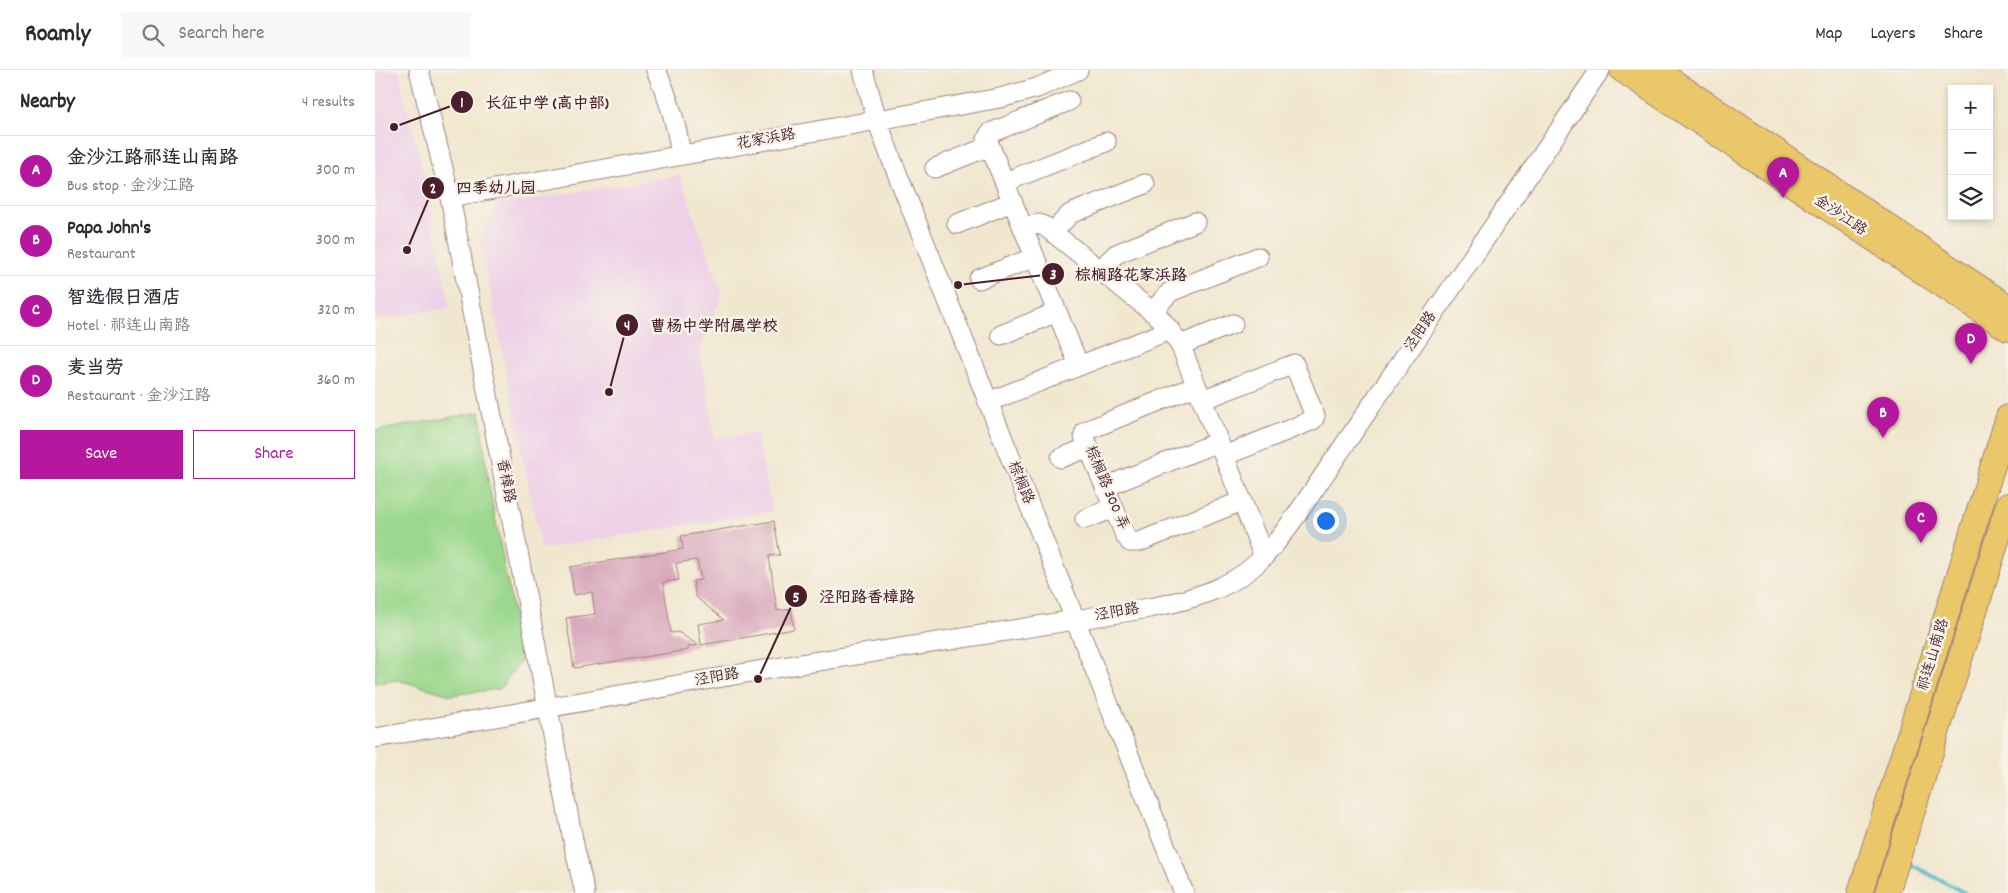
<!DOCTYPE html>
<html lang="en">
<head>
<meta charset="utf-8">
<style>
	:root { --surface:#fff; --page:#f7f7f7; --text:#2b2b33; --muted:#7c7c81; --line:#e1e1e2; --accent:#b5179e }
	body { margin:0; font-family:Dekko,"LXGW WenKai TC",sans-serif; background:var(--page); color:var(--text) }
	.controls { position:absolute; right:15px; top:15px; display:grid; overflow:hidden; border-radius:0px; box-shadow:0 2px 8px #0003 }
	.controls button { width:45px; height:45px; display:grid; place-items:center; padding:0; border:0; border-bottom:1px solid var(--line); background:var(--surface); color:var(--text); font:25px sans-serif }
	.you { position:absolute; left:950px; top:450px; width:18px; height:18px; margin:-12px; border:4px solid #fff; border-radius:50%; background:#1a73e8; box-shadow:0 0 0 8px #1a73e833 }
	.badge { display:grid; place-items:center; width:32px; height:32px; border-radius:50%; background:var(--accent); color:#fff; font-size:16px; font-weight:700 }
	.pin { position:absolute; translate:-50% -41px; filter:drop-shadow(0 1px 2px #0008) }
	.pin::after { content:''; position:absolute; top:26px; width:18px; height:15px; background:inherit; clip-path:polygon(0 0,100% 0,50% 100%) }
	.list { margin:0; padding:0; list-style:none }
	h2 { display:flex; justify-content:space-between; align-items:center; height:65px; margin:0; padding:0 20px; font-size:21px }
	h2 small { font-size:16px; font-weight:400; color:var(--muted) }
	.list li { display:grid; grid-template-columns:32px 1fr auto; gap:15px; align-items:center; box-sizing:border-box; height:70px; padding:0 20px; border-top:1px solid var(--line) }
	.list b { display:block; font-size:19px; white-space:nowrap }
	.list p { margin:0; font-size:16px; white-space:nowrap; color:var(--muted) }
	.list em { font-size:16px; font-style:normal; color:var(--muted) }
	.actions { display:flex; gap:10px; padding:15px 20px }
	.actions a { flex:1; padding:11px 0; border:1px solid var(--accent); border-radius:0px; text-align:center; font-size:18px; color:var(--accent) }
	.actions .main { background:var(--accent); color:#fff }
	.icon { flex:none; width:28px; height:28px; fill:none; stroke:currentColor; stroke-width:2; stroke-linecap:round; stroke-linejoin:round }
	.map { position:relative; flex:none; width:1633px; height:823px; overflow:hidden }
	header { display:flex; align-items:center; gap:30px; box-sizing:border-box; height:70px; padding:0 25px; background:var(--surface); border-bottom:1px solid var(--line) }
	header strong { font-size:24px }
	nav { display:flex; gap:28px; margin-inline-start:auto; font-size:18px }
	.search { width:350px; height:45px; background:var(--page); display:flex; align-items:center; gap:12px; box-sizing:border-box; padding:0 18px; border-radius:0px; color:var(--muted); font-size:19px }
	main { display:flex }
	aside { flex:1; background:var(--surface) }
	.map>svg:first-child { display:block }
	.built { fill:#eed0e7 }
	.green { fill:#9bd88d; stroke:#727c5c }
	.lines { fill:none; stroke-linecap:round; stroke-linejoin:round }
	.stream { stroke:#52bdce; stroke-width:4 }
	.building { fill:#d7a3b9 }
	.minor-casing { stroke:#9e837d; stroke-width:21 }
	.major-casing { stroke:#9e837d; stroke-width:26 }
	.minor { stroke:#fff; stroke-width:19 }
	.major { stroke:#eac769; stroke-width:24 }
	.labels { text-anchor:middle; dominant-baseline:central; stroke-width:5; stroke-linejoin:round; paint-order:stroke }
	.street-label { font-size:15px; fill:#4a1f2b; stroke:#f7f3e8 }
	.leader { fill:none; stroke:#4a1f2b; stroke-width:2 }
	.callout-dot { fill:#4a1f2b; stroke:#f7f3e8; stroke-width:2 }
	.mark-label { font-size:15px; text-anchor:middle; font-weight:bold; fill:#fff }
	.callout-label { font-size:16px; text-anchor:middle; font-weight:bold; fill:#4a1f2b; stroke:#f7f3e8; stroke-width:5; stroke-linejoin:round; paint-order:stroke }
</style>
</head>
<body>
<header>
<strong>Roamly</strong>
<div class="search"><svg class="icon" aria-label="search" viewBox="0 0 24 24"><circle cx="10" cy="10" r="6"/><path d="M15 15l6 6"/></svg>Search here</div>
<nav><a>Map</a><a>Layers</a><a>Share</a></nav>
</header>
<main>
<aside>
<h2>Nearby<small>4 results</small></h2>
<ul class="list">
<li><span class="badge">A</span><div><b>金沙江路祁连山南路</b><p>Bus stop · 金沙江路</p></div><em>300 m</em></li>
<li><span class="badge">B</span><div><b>Papa John's</b><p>Restaurant</p></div><em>300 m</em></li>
<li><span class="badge">C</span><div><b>智选假日酒店</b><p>Hotel · 祁连山南路</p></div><em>320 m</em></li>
<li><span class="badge">D</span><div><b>麦当劳</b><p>Restaurant · 金沙江路</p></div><em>360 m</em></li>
</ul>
<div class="actions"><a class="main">Save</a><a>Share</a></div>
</aside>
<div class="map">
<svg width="1633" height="823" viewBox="0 0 1633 823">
	<rect width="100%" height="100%" fill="#f7f3e8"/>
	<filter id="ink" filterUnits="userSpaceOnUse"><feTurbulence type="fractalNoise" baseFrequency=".02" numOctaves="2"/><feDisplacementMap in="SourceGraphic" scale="10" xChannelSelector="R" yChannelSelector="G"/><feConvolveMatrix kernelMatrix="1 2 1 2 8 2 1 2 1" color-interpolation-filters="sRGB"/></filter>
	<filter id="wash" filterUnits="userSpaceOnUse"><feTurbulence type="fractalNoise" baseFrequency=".0096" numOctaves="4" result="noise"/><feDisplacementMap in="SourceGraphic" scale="20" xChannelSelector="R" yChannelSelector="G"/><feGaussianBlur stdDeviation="1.12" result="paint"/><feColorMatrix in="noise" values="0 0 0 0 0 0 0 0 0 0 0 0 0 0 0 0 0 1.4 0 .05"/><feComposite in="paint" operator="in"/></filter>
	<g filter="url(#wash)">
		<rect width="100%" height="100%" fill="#f1e7cf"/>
		<path class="built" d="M0,0H23L51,114L75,238L0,250Z
			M305,105L347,224L325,281L340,368L381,363L398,441L166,479L105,170L123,135Z"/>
		<path class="green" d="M105,342L113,411L147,589L125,619L76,625L23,610L0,613V361Z"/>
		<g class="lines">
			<path class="stream" d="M1535,794L1590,823"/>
		</g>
		<g id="blocks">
			<path class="building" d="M399,451L405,485L394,486L402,541L416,539L419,559L326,575L323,554L349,550L321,527L318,511L326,510L322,490L301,493L304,510L288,512L296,563L303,562L323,575L313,577V580L199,598L191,548L220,544L217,522L199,525L195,497L308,479L306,466Z"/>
		</g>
	</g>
	<g filter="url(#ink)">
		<use href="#blocks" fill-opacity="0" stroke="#9e837d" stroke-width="1"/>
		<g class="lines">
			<g class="minor-casing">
				<path id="minor" d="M44,0L75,127L200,780L210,823
					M281,0C294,28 302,55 306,85
					M488,0L502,50L516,88L809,823
					M694,31L615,63L612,69L704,296
					M560,98L615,76
					M630,112L731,72
					M75,127L625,28L662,18L703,0
					M582,154L637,132
					M648,157L664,154L671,157L785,248L802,270L807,279L889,487
					M678,162L695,144L770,114
					M725,200L741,184L820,152
					M604,209L660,187
					M777,242L795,222L883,187
					M626,265L682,242
					M805,275L858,254
					M821,316L713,360L710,362L709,366L750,465L755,472H764L867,431
					M827,330L919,294L940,346L938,350L849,386
					M613,332L795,260
					M686,388L714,377
					M730,417L843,372
					M710,449L739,438
					M0,668L382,601L774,538C816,530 860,518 889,486C902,473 912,458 923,443L1225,0"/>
			</g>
			<g class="major-casing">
				<path id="major" d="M1247,0L1633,259
					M1281,0L1633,237
					M1485,823L1633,347
					M1512,823L1633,435"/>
			</g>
			<use href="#minor" class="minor"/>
			<use href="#major" class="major"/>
		</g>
	</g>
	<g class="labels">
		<g class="street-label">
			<text transform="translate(391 70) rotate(-10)">花家浜路</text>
			<text transform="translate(1465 146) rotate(34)">金沙江路</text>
			<text transform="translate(1046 262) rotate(-56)">泾阳路</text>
			<text transform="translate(130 411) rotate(79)">香樟路</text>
			<text transform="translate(645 413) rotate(68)">棕榈路</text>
			<text transform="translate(731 418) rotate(67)">棕榈路 300 弄</text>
			<text transform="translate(742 543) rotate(-10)">泾阳路</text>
			<text transform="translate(1559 585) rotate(-73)">祁连山南路</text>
			<text transform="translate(342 608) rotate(-10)">泾阳路</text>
		</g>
	</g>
	<path class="leader" d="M19 57L87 32M32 180L58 118M583 215L678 204M234 322L252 255M383 609L421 526"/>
	<g class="callout-dot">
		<circle cx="19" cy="57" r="5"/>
		<circle cx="32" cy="180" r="5"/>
		<circle cx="583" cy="215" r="5"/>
		<circle cx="234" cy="322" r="5"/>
		<circle cx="383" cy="609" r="5"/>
		<circle cx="87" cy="32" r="12"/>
		<circle cx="58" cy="118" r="12"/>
		<circle cx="678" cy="204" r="12"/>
		<circle cx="252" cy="255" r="12"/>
		<circle cx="421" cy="526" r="12"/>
	</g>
	<g class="mark-label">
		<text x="87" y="37">1</text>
		<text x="58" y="123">2</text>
		<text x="678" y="209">3</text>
		<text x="252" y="260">4</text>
		<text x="421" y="532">5</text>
	</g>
	<g class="callout-label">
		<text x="172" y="38">长征中学 (高中部)</text>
		<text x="121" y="123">四季幼儿园</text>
		<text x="756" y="210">棕榈路花家浜路</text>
		<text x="339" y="261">曹杨中学附属学校</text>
		<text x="492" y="532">泾阳路香樟路</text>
	</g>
</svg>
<div class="controls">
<button>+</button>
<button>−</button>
<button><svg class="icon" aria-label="layers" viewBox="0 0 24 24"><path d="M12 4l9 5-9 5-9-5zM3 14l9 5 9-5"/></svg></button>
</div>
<div class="you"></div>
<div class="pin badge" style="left:1408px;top:128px">A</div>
<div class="pin badge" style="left:1508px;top:368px">B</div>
<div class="pin badge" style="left:1546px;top:473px">C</div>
<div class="pin badge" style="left:1596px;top:294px">D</div>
</div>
</main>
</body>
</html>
